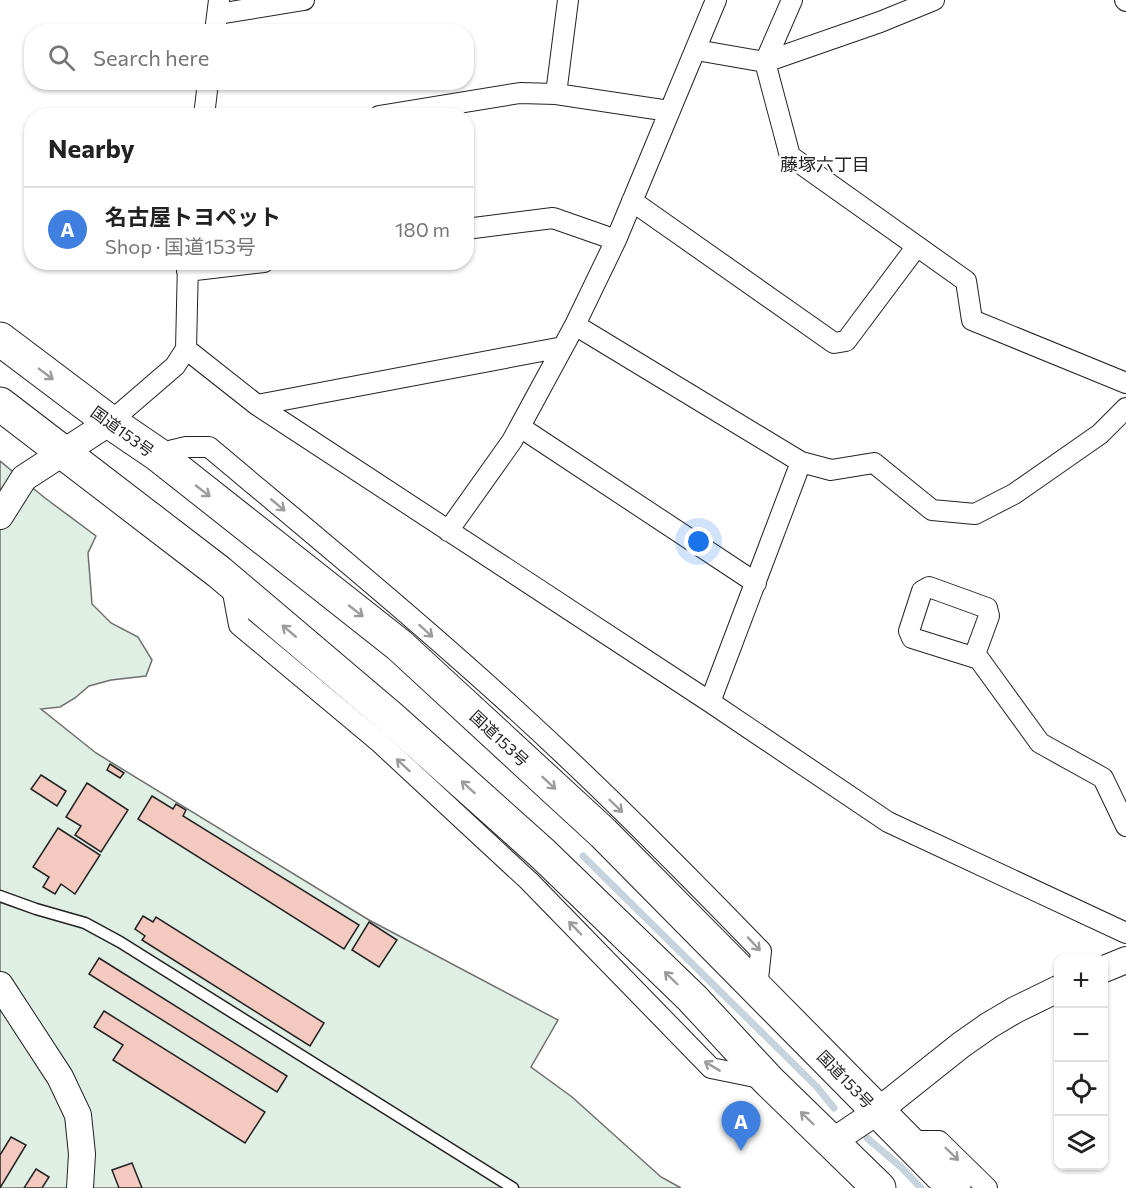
<!DOCTYPE html>
<html lang="en">
<head>
<meta charset="utf-8">
<style>
	:root { --surface:#fff; --page:#f2f2f2; --text:#222; --muted:#767676; --line:#e0e0e0; --accent:#2563eb }
	body { margin:0; font-family:Commissioner,"Noto Sans JP",sans-serif; background:var(--page); color:var(--text) }
	.controls { position:absolute; right:18px; bottom:18px; display:grid; overflow:hidden; border-radius:12px; box-shadow:0 2px 4px #0004 }
	.controls button { width:54px; height:54px; display:grid; place-items:center; padding:0; border:0; border-bottom:2px solid var(--line); background:var(--surface); color:var(--text); font:30px sans-serif }
	.you { position:absolute; left:699px; top:542px; width:21px; height:21px; margin:-15px; border:4px solid #fff; border-radius:50%; background:#1a73e8; box-shadow:0 0 0 9px #1a73e833 }
	.badge { display:grid; place-items:center; width:39px; height:39px; border-radius:50%; background:var(--accent); color:#fff; font-size:20px; font-weight:700 }
	.pin { position:absolute; translate:-50% -50px; filter:drop-shadow(0 2px 3px #0008) }
	.pin::after { content:''; position:absolute; top:32px; width:21px; height:18px; background:inherit; clip-path:polygon(0 0,100% 0,50% 100%) }
	.list { margin:0; padding:0; list-style:none }
	h2 { display:flex; justify-content:space-between; align-items:center; height:78px; margin:0; padding:0 24px; font-size:26px }
	h2 small { font-size:20px; font-weight:400; color:var(--muted) }
	.list li { display:grid; grid-template-columns:39px 1fr auto; gap:18px; align-items:center; box-sizing:border-box; height:84px; padding:0 24px; border-top:2px solid var(--line) }
	.list b { display:block; font-size:22px; white-space:nowrap }
	.list p { margin:0; font-size:20px; white-space:nowrap; color:var(--muted) }
	.list em { font-size:20px; font-style:normal; color:var(--muted) }
	.icon { flex:none; width:33px; height:33px; fill:none; stroke:currentColor; stroke-width:2; stroke-linecap:round; stroke-linejoin:round }
	.map { position:relative; flex:none; width:1126px; height:1188px; overflow:hidden }
	.search { position:absolute; background:var(--surface); box-shadow:0 2px 4px #0004; left:24px; top:24px; width:450px; height:66px; display:flex; align-items:center; gap:15px; box-sizing:border-box; padding:0 21px; border-radius:24px; color:var(--muted); font-size:22px }
	.panel { position:absolute; background:var(--surface); box-shadow:0 2px 4px #0004; left:24px; top:108px; width:450px; height:162px; border-radius:24px }
	.map>svg:first-child { display:block }
	.green { fill:#e0efe3; stroke:#6f6f6f; stroke-width:1.5 }
	.lines { fill:none; stroke-linecap:round; stroke-linejoin:round }
	.stream { stroke:#c7d3dd; stroke-width:7 }
	.building { fill:#f3c9c0; stroke:#222; stroke-width:1.5 }
	.service-casing { stroke:#222; stroke-width:13 }
	.minor-casing { stroke:#222; stroke-width:22 }
	.tertiary-casing { stroke:#222; stroke-width:28 }
	.trunk-casing { stroke:#222; stroke-width:35 }
	.service { stroke:#fff; stroke-width:10 }
	.minor { stroke:#fff; stroke-width:20 }
	.tertiary { stroke:#fff; stroke-width:26 }
	.trunk { stroke:#fff; stroke-width:33 }
	.oneway { stroke:#9c9c9c }
	.labels { text-anchor:middle; dominant-baseline:central; stroke-width:4.5; stroke-linejoin:round; paint-order:stroke }
	.street-label { font-size:16px; fill:#222; stroke:#fff }
	.neighbourhood-label { font-size:18px; fill:#222; stroke:#fff }
</style>
</head>
<body>
<div class="map">
<svg width="1126" height="1188" viewBox="0 0 1126 1188">
	<rect width="100%" height="100%" fill="#fff"/>
	<path class="green" d="M0,461L45,498L96,536L88,553L92,604L111,623L138,637L152,660L146,676L111,680L89,686L75,698L60,707L41,709L96,753L369,920L558,1020L531,1067L572,1097L661,1177L681,1188H0Z"/>
	<g class="lines">
		<path class="stream" d="M583,856L817,1087L834,1108
			M867,1138L901,1167L921,1188"/>
	</g>
	<path class="building" d="M110,764L124,773L120,778L107,770Z
		M41,775L66,791L57,806L31,789Z
		M87,783L128,810L101,852L75,835L81,826L66,817Z
		M152,796L173,809L176,804L186,810L183,816L359,925L344,949L138,819Z
		M58,828L100,855L75,894L61,884L55,894L43,887L49,877L33,867Z
		M143,916L153,922L156,917L324,1023L310,1046L142,940L145,936L135,929Z
		M369,922L397,940L379,967L352,950Z
		M99,958L287,1076L277,1092L89,974Z
		M104,1011L265,1112L245,1143L113,1060L123,1045L94,1027Z
		M11,1137L26,1145L0,1188V1155Z
		M132,1163L142,1188H119L112,1170Z
		M36,1169L49,1177L42,1188H24Z"/>
	<g class="lines">
		<g class="service-casing">
			<path id="service" d="M0,896L36,909L85,923L120,942L513,1188"/>
		</g>
		<g class="minor-casing">
			<path id="minor" d="M792,0L765,62L790,156L966,281L972,320L1126,383
				M1125,0L1126,1
				M218,14L304,0
				M215,32L219,0
				M696,50L765,62L880,22L934,0
				M556,94L568,0
				M204,116L208,82
				M379,116L520,93L556,94L669,111
				M632,201L834,343L846,341L917,246
				M466,229L553,218L616,240
				M187,271L264,262
				M575,325L801,462L710,702
				M186,349L257,405L710,702L888,822L1126,933
				M257,405L563,347
				M110,422L175,366L186,349L188,262
				M520,427L756,583
				M157,454L186,447H209C328,547 449,646 562,753C630,817 696,884 761,951L757,988
				M801,462L831,470L874,463L932,510L975,514L1014,494L1100,434L1126,408
				M448,531L512,441L575,325L616,240L716,0
				M231,582L239,625L378,741L529,881L711,1068L765,1079
				M974,657L989,616L987,608L929,587L922,591L909,631L912,638L979,659L1040,743L1103,778L1126,826
				M908,1141H939L987,1188"/>
		</g>
		<g class="tertiary-casing">
			<path id="tertiary" d="M0,516L24,478L110,422
				M1104,969L1126,960
				M0,985L60,1077L78,1115L82,1154L80,1188
				M832,1142L878,1111L961,1045L988,1026L1015,1010L1058,989"/>
		</g>
		<g class="trunk-casing">
			<path id="trunk" d="M0,339L110,422L157,454L399,645L603,833L954,1188
				M0,404L219,572L390,717L543,854L692,998L768,1080L879,1188"/>
		</g>
		<use href="#service" class="service"/>
		<use href="#minor" class="minor"/>
		<use href="#tertiary" class="tertiary"/>
		<use href="#trunk" class="trunk"/>
	</g>
	<defs><path id="oneway-shaft" d="M-6 0H5M1.5-3L5.5 0L1.5 3" fill="none" stroke-width="1.6" stroke-linecap="round" stroke-linejoin="round" transform="scale(1.5)"/></defs>
	<g class="oneway">
		<use href="#oneway-shaft" transform="translate(46 374) rotate(37)"/>
		<use href="#oneway-shaft" transform="translate(203 491) rotate(38)"/>
		<use href="#oneway-shaft" transform="translate(278 505) rotate(40)"/>
		<use href="#oneway-shaft" transform="translate(356 611) rotate(38)"/>
		<use href="#oneway-shaft" transform="translate(289 631) rotate(-140)"/>
		<use href="#oneway-shaft" transform="translate(426 631) rotate(42)"/>
		<use href="#oneway-shaft" transform="translate(403 765) rotate(-137)"/>
		<use href="#oneway-shaft" transform="translate(549 783) rotate(43)"/>
		<use href="#oneway-shaft" transform="translate(468 787) rotate(-138)"/>
		<use href="#oneway-shaft" transform="translate(616 806) rotate(44)"/>
		<use href="#oneway-shaft" transform="translate(575 928) rotate(-134)"/>
		<use href="#oneway-shaft" transform="translate(754 944) rotate(47)"/>
		<use href="#oneway-shaft" transform="translate(671 978) rotate(-136)"/>
		<use href="#oneway-shaft" transform="translate(712 1066) rotate(-149)"/>
		<use href="#oneway-shaft" transform="translate(807 1118) rotate(-136)"/>
		<use href="#oneway-shaft" transform="translate(952 1154) rotate(44)"/>
	</g>
	<g class="labels">
		<g class="street-label">
			<text transform="translate(123 431) rotate(36)">国道153号</text>
			<text transform="translate(500 738) rotate(43)">国道153号</text>
			<text transform="translate(846 1079) rotate(46)">国道153号</text>
		</g>
		<g class="neighbourhood-label">
			<text x="825" y="164">藤塚六丁目</text>
		</g>
	</g>
</svg>
<div class="controls">
<button>+</button>
<button>−</button>
<button><svg class="icon" aria-label="locate" viewBox="0 0 24 24"><circle cx="12" cy="12" r="6"/><path d="M12 2v4M12 18v4M2 12h4M18 12h4"/></svg></button>
<button><svg class="icon" aria-label="layers" viewBox="0 0 24 24"><path d="M12 4l9 5-9 5-9-5zM3 14l9 5 9-5"/></svg></button>
</div>
<div class="you"></div>
<div class="pin badge" style="left:741px;top:1151px;background:#3f7fe0">A</div>
<div class="search"><svg class="icon" aria-label="search" viewBox="0 0 24 24"><circle cx="10" cy="10" r="6"/><path d="M15 15l6 6"/></svg>Search here</div>
<section class="panel">
<h2>Nearby<small></small></h2>
<ul class="list">
<li><span class="badge" style="background:#3f7fe0">A</span><div><b>名古屋トヨペット</b><p>Shop · 国道153号</p></div><em>180 m</em></li>
</ul>
</section>
</div>
</body>
</html>
